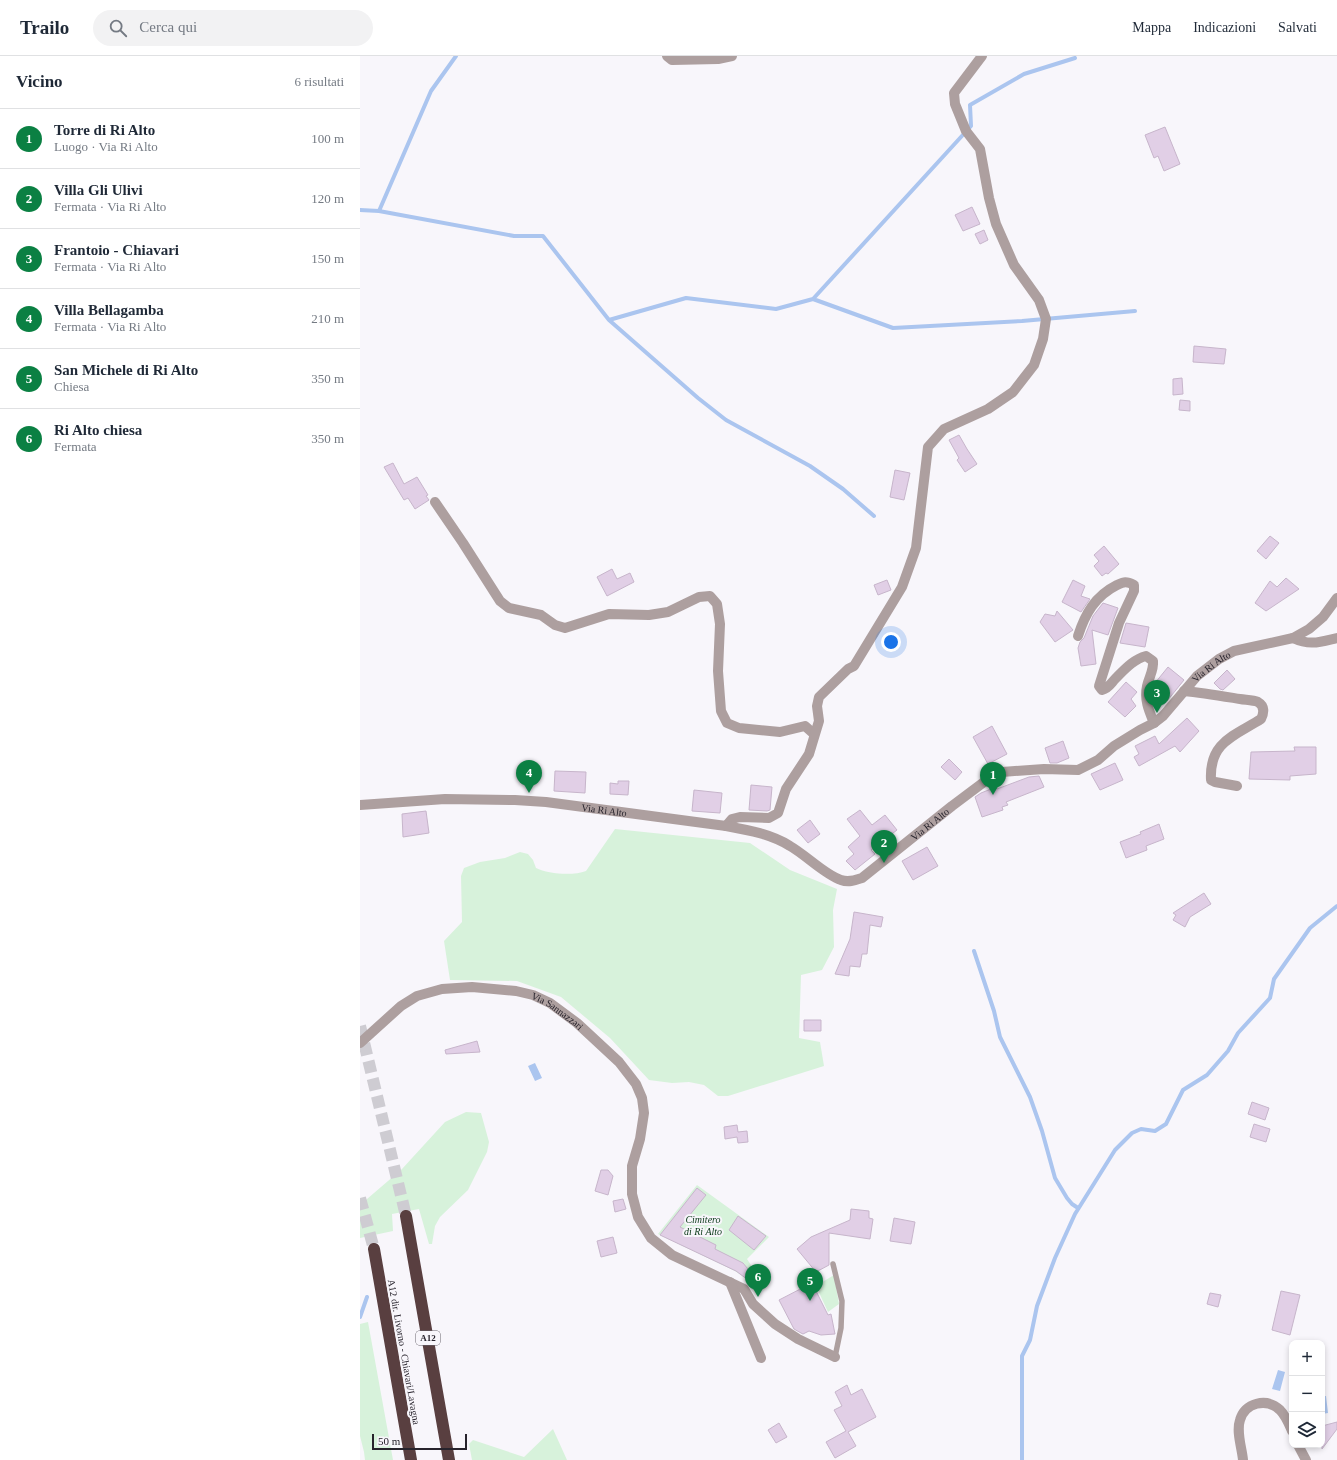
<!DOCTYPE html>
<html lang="it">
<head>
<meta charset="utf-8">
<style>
	:root { --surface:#fff; --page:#f2f2f3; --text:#1f2937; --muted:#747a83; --line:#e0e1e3; --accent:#0b8043 }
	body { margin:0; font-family:Georgia,serif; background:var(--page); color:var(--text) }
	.controls { position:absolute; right:12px; bottom:12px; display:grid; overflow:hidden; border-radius:8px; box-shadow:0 2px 6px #0003 }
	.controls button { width:36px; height:36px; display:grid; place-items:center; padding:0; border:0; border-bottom:1px solid var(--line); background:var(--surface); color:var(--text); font:20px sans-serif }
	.scale { position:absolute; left:12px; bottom:10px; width:95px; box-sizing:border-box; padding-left:4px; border:2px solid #27232c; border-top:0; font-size:11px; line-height:14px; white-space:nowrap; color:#27232c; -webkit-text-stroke:3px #f8f6fb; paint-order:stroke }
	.you { position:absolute; left:531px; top:586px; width:14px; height:14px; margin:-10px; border:3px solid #fff; border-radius:50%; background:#1a73e8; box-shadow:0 0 0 6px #1a73e833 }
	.badge { display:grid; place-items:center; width:26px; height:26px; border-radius:50%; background:var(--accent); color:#fff; font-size:13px; font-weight:700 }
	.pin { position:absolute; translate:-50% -33px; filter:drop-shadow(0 1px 2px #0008) }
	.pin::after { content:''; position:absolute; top:21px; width:14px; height:12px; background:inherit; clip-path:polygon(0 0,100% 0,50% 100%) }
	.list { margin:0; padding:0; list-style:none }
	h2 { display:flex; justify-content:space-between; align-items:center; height:52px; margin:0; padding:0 16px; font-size:17px }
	h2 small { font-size:13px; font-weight:400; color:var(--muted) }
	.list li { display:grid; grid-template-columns:26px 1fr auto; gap:12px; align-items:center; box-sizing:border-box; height:60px; padding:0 16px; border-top:1px solid var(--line) }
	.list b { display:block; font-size:15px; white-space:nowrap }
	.list p { margin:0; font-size:13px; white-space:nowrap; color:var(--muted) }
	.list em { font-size:13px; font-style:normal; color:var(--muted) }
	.icon { flex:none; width:22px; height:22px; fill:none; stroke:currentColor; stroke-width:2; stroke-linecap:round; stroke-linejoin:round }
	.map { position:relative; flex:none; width:977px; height:1404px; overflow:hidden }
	header { display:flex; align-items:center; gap:24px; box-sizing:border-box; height:56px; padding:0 20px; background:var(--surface); border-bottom:1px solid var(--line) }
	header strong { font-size:19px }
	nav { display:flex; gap:22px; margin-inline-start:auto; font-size:14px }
	.search { width:280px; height:36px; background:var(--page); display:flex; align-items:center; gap:10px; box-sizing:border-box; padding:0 14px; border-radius:22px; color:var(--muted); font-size:15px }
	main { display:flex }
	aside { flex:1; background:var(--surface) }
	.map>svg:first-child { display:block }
	.green { fill:#d7f2db }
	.water { fill:#abc5ef }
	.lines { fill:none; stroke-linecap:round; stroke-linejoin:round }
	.stream { stroke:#abc5ef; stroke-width:4 }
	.building { fill:#e1cfe6; stroke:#c7b5cb }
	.motorway-tunnel { stroke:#ceccd2; stroke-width:12; stroke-dasharray:12 6; stroke-linecap:butt }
	.service { stroke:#ad9f9f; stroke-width:5.5 }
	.minor { stroke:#ad9f9f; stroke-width:10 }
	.tertiary { stroke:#ad9f9f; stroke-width:10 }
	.motorway { stroke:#593f40; stroke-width:12 }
	.labels { text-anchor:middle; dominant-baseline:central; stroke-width:4; stroke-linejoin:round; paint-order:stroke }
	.shield { fill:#f8f6fb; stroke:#66626a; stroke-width:1 }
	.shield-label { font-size:9px; font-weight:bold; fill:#27232c }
	.street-label { font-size:10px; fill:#27232c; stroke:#f8f6fb }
	.park-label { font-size:10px; font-style:italic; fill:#083816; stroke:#f8f6fb }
</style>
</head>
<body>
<header>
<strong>Trailo</strong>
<div class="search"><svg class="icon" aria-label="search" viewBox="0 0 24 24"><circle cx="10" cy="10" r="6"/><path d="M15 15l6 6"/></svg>Cerca qui</div>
<nav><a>Mappa</a><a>Indicazioni</a><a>Salvati</a></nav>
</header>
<main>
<aside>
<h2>Vicino<small>6 risultati</small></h2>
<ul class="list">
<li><span class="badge">1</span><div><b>Torre di Ri Alto</b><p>Luogo · Via Ri Alto</p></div><em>100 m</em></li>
<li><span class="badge">2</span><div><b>Villa Gli Ulivi</b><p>Fermata · Via Ri Alto</p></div><em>120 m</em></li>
<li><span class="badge">3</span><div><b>Frantoio - Chiavari</b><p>Fermata · Via Ri Alto</p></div><em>150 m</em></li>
<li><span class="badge">4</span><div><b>Villa Bellagamba</b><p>Fermata · Via Ri Alto</p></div><em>210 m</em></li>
<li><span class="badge">5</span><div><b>San Michele di Ri Alto</b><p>Chiesa</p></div><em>350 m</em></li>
<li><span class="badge">6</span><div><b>Ri Alto chiesa</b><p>Fermata</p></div><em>350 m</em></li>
</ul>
</aside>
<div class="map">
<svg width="977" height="1404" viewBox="0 0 977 1404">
	<rect width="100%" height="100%" fill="#f8f6fb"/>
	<path class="green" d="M255,773L390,787L430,814L477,833L473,854L474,891L462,914L441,919L439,982L460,986L464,1010L368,1040H358L344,1029L329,1026L312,1027L289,1024L250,982L201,941L157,925L90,924L84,885L102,866L101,820L104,812L120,806L145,802L160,796L168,798L173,804L176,812C188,818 213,820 226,815Z
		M106,1056L121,1057L129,1086L127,1096L108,1134L80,1161L75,1170L72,1188H69L59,1153L32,1158L33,1175L0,1182V1149L42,1113L85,1066Z
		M337,1129L409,1181L387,1203L393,1212L385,1222L375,1215L298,1178Z
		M474,1219L479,1248L468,1256L456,1230Z
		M8,1266L33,1404H5L4,1396L0,1380V1268Z
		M193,1373L207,1404H112L109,1388L113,1384L164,1401Z"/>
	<path class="water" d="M175,1007L182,1022L175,1025L168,1010Z
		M918,1314L925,1316L920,1335L912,1333Z
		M962,1340H966L968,1357L962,1358Z"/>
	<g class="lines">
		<path class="stream" d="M0,154L19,155L154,180H183L249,264L326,242L416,253L453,243L611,70L610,49L664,18L715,2
			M19,155L71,35L96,0
			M453,243L533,272L662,265L775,255
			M249,264L338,342L366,364L450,410L483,433L514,460
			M614,895L634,955L640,981L670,1041L682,1075L695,1122L707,1142L712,1148L718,1152
			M0,1261L7,1241
			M662,1404V1300L670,1284L677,1250L695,1202L715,1158L755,1094L772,1077L781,1073L795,1075L806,1068L823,1034L847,1019L868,995L878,977L910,942L914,923L950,872L977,850"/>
	</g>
	<path class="building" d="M805,71L820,108L804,115L798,100L794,102L785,79Z
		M612,151L620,168L603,175L595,159Z
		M624,174L628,184L620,188L615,178Z
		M834,290L866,293L864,308L833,306Z
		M822,322L823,338L813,339V323Z
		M820,344L830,345V355L819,354Z
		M599,379L607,393L617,408L605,416L597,404L599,402L589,384Z
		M33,407L44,428L57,421L68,439L66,440L69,444L55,453L48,442L44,444L24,411Z
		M535,414L550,417L544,444L530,441Z
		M910,480L919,487L906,503L897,495Z
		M744,490L759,508L748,518L746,517L742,520L734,510L739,505L734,499Z
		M252,513L257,523L270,517L274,526L247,540L237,521Z
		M926,522L939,533L906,555L895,547L910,525L917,531Z
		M527,524L531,534L518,539L514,529Z
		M713,524L725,530L721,540L730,543L721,556L702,546Z
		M743,547L758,552L748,579L732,574L736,608L721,610L718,592L720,586L724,582L733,560Z
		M697,555L713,574L695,586L680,566L685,558L695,560Z
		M766,567L789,571L785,591L760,587Z
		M808,611L824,624L807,645L793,633L795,627Z
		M867,614L875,623L863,634L860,633L854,627Z
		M766,626L777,636L771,643L776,650L765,661L748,646Z
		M827,662L839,675L820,696L815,690L779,710L774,701L779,698L775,690L795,680L799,688Z
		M632,670L647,698L628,708L613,681Z
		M703,685L709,702L697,707H690L685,692Z
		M934,691H956V718L930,720V724L889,723L891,696L935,695Z
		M589,703L602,716L595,724L581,711Z
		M755,707L763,724L740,734L731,718Z
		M195,715L226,716L225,737L194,735Z
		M679,720L684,731L646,746L648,749L642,751L643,754L622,761L615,741L621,737L636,731L637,733L669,721Z
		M258,725H269L268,739L250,738V727L258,728Z
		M391,729L412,731L410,754L407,755L389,754Z
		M334,734L362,737L360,757L332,755Z
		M500,754L512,769L525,759L537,774L511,794L515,798L495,814L486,805L494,798L488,791L500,780L487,763Z
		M66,755L69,777L43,781L42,758Z
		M450,764L460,778L448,787L437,774Z
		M799,768L804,783L786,790L787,794L766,802L760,786L781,778L780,776Z
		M567,791L578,810L553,824L542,805Z
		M844,837L851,848L830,861L825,871L813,864L816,859L813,857Z
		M494,856L523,861L521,871L510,869L507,898H502L500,911L490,910L489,920L475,918L490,883Z
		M444,964H461V975H444Z
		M117,985L120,996L86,998L85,994Z
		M892,1046L909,1052L905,1064L888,1058Z
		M894,1068L910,1073L906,1086L890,1081Z
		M377,1069L378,1076L387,1075L388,1086L378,1087L377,1081L365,1083L364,1071Z
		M241,1114H248L253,1120L248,1139L235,1135Z
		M337,1132L346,1139L320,1171L356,1189L355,1193L383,1207L401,1229L399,1232L376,1215L300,1179Z
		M263,1143L266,1153L255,1156L253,1145Z
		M491,1153L509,1155V1162L513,1163L510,1183L469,1177V1209L456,1216L437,1193L451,1181L490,1164Z
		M378,1160L406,1180L394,1194L369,1174Z
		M534,1162L555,1166L551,1188L530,1185Z
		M253,1181L257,1197L241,1201L237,1185Z
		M452,1227L468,1259L471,1258L475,1278L461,1279L449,1275L443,1278L441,1277L434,1273L419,1244Z
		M921,1235L940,1239L930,1279L912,1274Z
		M850,1237L861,1239L858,1251L847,1248Z
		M487,1329L491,1339L502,1333L516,1361L488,1376L496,1390L475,1402L466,1386L486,1375L474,1354L482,1350L475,1336Z
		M977,1366V1373L962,1393V1370Z
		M419,1367L427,1381L416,1387L408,1374Z"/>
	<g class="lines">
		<path class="motorway-tunnel" d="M0,970L46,1160
			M0,1142L14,1193"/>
		<path class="service" d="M473,1208L482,1245L481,1272L475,1301"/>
		<g class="minor">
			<path d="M307,0L312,4L358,3L372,0"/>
			<path d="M75,446L103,487L140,545L149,552L181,559L195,569L205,572L249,558L289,559L308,556L339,541L350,540L357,548L360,568L358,615L361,655L367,667L379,672L420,676L445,670L454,678"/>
			<path d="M718,580C725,558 735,540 757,529C764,526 766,525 774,529V535L759,567L739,630L742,634C749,632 751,627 756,622C765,613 774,603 786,600L793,605C794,614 789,621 787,630C784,644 789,655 794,667"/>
			<path d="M824,635C843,637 861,640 880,643C886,644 893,644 898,646C905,650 904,657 901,663C874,680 849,686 851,724L855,726L877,730"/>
			<path d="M366,770L372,763L380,761L409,762L418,757L426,733L449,698L459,665L457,650L459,641L488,613L494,610L542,531L556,492L568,391L584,373L628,353L653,336L674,309L683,283L686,263L679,244L654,209L636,168L629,142L620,93L606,75L595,48L594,37L622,0"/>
			<path id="s1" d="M0,987L41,950L57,940L82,933L112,931L156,935L173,939L190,947L217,967L259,1006L276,1028L282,1042L284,1057L280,1083L272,1110V1138L278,1161L291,1182L312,1199L384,1233L393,1248L415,1268L438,1283L475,1301"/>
			<path d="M370,1226L401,1302"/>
		</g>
		<g class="tertiary">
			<path d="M933,582C950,590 960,586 977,582"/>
			<path id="s2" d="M0,749L85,743L155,744L186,746L366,770C388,774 411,778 430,790C446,799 465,819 481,824C489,827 496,824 502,822L592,750L624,726L642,716L684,713L718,714L738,704L754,690L780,674L794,667L803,660L837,620L859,603L874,595L933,582L949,573L963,561L977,542"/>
			<path d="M938,1389L946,1404"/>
			<path d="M883,1404C882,1392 876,1376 880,1364C885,1347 906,1341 920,1354C926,1360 929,1368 932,1375"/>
		</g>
		<path class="motorway" d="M46,1160L89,1404
			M14,1193L51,1404"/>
	</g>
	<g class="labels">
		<rect class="shield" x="56" y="1275" width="24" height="14" rx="3"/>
		<g class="shield-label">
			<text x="68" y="1282">A12</text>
		</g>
		<g class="street-label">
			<text stroke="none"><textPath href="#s2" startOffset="941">Via Ri Alto</textPath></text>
			<text stroke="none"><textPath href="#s2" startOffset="245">Via Ri Alto</textPath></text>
			<text stroke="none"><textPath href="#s2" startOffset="605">Via Ri Alto</textPath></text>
			<text stroke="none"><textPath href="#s1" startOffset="221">Via Sannazzari</textPath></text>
			<text transform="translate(44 1296) rotate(80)">A12 dir. Livorno - Chiavari/Lavagna</text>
		</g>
		<g class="park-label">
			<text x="343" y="1163">Cimitero<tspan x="343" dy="12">di Ri Alto</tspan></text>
		</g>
	</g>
</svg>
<div class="controls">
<button>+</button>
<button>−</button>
<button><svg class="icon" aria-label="layers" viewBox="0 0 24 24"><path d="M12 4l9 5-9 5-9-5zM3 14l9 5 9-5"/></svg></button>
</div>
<div class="scale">50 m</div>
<div class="you"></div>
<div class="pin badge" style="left:633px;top:739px">1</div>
<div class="pin badge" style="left:524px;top:807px">2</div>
<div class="pin badge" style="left:797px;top:657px">3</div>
<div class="pin badge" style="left:169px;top:737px">4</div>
<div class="pin badge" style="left:450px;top:1245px">5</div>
<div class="pin badge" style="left:398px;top:1241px">6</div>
</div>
</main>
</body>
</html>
